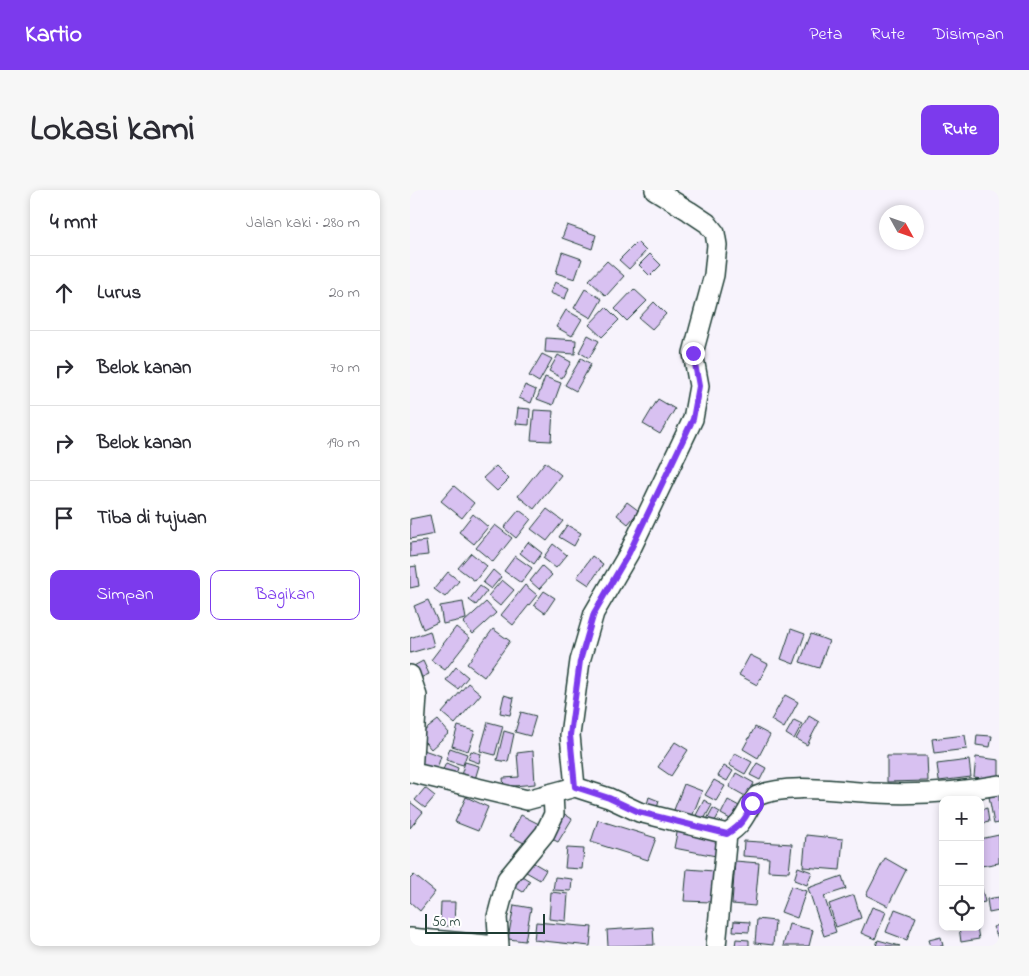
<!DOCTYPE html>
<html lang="id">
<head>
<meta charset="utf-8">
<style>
	:root { --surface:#fff; --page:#f7f7f7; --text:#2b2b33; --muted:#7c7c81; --line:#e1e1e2; --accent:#7c3aed }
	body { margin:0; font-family:"Indie Flower",sans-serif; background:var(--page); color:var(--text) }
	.controls { position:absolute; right:15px; bottom:15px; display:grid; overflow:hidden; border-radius:10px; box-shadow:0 2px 8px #0003 }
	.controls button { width:45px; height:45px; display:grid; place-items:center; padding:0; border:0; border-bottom:1px solid var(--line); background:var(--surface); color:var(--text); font:25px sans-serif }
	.compass { position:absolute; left:469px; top:15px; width:45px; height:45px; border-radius:50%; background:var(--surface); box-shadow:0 2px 8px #0003; rotate:130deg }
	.scale { position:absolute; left:15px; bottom:12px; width:120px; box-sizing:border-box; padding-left:5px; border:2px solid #1f3d34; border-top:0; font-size:14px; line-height:18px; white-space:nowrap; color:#1f3d34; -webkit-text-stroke:4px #fff; paint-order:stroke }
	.stop { position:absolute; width:15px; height:15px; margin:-11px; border:4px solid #7c3aed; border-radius:50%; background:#fff }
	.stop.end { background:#7c3aed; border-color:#fff; box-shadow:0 1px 5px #0008 }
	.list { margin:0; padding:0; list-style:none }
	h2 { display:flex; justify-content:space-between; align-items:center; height:65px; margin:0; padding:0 20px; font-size:21px }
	h2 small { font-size:16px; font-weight:400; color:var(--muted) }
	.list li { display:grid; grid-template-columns:32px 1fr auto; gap:15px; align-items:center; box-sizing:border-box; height:75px; padding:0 20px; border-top:1px solid var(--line) }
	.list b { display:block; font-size:19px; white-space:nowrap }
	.list em { font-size:16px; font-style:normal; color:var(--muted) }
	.actions { display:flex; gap:10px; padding:15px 20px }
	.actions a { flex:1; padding:11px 0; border:1px solid var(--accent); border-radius:10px; text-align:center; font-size:18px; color:var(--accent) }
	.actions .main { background:var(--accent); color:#fff }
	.icon { flex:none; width:28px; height:28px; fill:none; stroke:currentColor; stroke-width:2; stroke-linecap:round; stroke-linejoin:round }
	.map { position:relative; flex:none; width:589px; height:756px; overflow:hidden; border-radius:10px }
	header { display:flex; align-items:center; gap:30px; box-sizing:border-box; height:70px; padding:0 25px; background:var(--accent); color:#fff }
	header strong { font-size:24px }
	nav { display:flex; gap:28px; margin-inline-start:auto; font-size:18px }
	.intro { display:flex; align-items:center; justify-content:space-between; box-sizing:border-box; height:120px; padding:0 30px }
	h1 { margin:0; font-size:35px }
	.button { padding:12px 22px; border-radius:10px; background:var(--accent); color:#fff; font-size:18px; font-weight:700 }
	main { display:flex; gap:30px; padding:0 30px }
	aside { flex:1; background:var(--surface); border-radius:10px; box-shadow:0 2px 8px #0003 }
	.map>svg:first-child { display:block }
	.building { fill:#d8c1f1; stroke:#1f3d34 }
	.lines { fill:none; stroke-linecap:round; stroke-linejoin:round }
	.minor-casing { stroke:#1f3d34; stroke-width:22 }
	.minor { stroke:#fff; stroke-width:19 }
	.route { stroke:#7c3aed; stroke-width:6 }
</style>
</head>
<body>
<header>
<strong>Kartio</strong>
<nav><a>Peta</a><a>Rute</a><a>Disimpan</a></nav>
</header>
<div class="intro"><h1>Lokasi kami</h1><a class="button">Rute</a></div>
<main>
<aside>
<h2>4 mnt<small>Jalan kaki · 280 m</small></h2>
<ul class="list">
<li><svg class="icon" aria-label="ahead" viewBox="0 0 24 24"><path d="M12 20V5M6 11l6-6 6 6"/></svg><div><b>Lurus</b></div><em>20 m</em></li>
<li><svg class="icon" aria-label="right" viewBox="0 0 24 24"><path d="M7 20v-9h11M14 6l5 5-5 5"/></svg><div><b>Belok kanan</b></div><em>70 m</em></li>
<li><svg class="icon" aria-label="right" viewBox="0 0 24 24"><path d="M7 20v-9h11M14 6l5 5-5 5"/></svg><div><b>Belok kanan</b></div><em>190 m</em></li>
<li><svg class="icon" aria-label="arrive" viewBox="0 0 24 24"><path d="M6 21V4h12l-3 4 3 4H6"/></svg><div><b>Tiba di tujuan</b></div></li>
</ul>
<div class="actions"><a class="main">Simpan</a><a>Bagikan</a></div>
</aside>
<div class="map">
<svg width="589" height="756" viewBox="0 0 589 756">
	<rect width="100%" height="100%" fill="#f7f3fc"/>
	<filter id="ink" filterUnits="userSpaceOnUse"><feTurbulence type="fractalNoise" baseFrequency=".02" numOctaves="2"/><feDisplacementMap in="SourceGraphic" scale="10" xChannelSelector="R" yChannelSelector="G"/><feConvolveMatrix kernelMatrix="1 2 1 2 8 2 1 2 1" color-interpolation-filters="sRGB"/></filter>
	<g filter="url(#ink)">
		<path class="building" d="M157,35L186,45L182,59L152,48Z
			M227,52L236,61L219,79L209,70Z
			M152,62L172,69L165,89L146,83Z
			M240,64L251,75L240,86L229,75Z
			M197,71L214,86L196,106L179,90Z
			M145,92L159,98L155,109L140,103Z
			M175,99L192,109L181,128L164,118Z
			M224,99L237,111L217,131L205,119Z
			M244,112L256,124L242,139L229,128Z
			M196,117L209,130L192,147L179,135Z
			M156,120L172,129L162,146L146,137Z
			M178,145L189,151L179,168L169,162Z
			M136,148L166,150L165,164L135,162Z
			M132,164L142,169L129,192L119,186Z
			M148,165L161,172L152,188L139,181Z
			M171,168L181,174L166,201L155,195Z
			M135,187L151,193L143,215L127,209Z
			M115,195L126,200L121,213L109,208Z
			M248,209L265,219L250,244L233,234Z
			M108,218L120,219L119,235L106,234Z
			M124,220L143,221L141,251L121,250Z
			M135,272L151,285L124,319L108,306Z
			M86,276L99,289L87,301L73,288Z
			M44,296L64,313L52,328L31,311Z
			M217,312L229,321L218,334L207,325Z
			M137,319L153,331L137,351L121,339Z
			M109,320L121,329L106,348L94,338Z
			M63,324L78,337L64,354L49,342Z
			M20,325L24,344L0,349V329Z
			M85,335L102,348L83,372L66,358Z
			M157,335L171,343L164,356L149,347Z
			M16,351L18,365L0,367V353Z
			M118,352L132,363L124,374L110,363Z
			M143,354L157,365L146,378L133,368Z
			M61,363L77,376L65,391L48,378Z
			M105,366L122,378L111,393L94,381Z
			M182,366L193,374L179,395L167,387Z
			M6,376L9,396L0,398V377Z
			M132,376L142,385L129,399L120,391Z
			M83,380L91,387L81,399L73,393Z
			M38,382L49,391L35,407L24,399Z
			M92,390L104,400L90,416L78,406Z
			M115,395L127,405L103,435L91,425Z
			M70,396L77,401L66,415L59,410Z
			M134,401L145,408L135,423L124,415Z
			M18,410L28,432L13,439L4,416Z
			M53,412L56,429L33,434L30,416Z
			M76,412L86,423L63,444L53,433Z
			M46,437L60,448L35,480L21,470Z
			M83,439L100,451L74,487L57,474Z
			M381,439L395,444L384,474L371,469Z
			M20,441L24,456L0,463V448Z
			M401,444L419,451L409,478L390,472Z
			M340,465L358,474L347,495L329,485Z
			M13,471L19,484L6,490L0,478Z
			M46,477L58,487L48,499L36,490Z
			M58,493L71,504L45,534L32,523Z
			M94,505L104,508L100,525L90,523Z
			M375,505L388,512L374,538L361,530Z
			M111,522L126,526L120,546L105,542Z
			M399,526L409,532L397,555L386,549Z
			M28,530L39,543L21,559L9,545Z
			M384,530L392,534L384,549L376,544Z
			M78,532L93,536L85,565L70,561Z
			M48,536L65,541L58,561L42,556Z
			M345,537L360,545L348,568L333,559Z
			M94,541L104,544L98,572L87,570Z
			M555,545L557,559L524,563L522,549Z
			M567,545L582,546L580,557L566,555Z
			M265,552L278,560L261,586L248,577Z
			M40,558L57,564L53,575L36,570Z
			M11,559L31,566L26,582L6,575Z
			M61,561L71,564L69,573L58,569Z
			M123,561L125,594L94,597L93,588L109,587L107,563Z
			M325,563L342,572L335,584L319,575Z
			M477,566H517L518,591L477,592Z
			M566,567L589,570V590L564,587Z
			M559,570L561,587L529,591L527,574Z
			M55,572L69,576L65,589L51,585Z
			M36,573L48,578L45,587L32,582Z
			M347,573L356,578L350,590L340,585Z
			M314,576L323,581L317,591L308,586Z
			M326,583L344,593L337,607L319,597Z
			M304,590L315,596L306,611L295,605Z
			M274,594L292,601L280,632L262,625Z
			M15,598L25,606L15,618L5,610Z
			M589,599V633L584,634L578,601Z
			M56,607L78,617L68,641L45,632Z
			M239,607L249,611L247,618L237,614Z
			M294,610L302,615L292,633L284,629Z
			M318,610L331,617L324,631L311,624Z
			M0,612L13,622L0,638Z
			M303,618L310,622L301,638L294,635Z
			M577,618L579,632L570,634V620Z
			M153,623L162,629L148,652L138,647Z
			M111,625L129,634L118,655L100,646Z
			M188,630L246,648L238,670L181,652Z
			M268,638L309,646L306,666L264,658Z
			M396,645L433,649L430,680L393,677Z
			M589,645V673L571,676L570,649Z
			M334,651L382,654L379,682L358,681L359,668L333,666Z
			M157,658L174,659L172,679L155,678Z
			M475,668L496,680L478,716L456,705Z
			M117,669L136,680L130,690L111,679Z
			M325,671L349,673L345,716L322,714Z
			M388,677L402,682L397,695L384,690Z
			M277,679L304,681L301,712L274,711Z
			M107,683L120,691L113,702L100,694Z
			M4,685L25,702L10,721L0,712V689Z
			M432,686L436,699L414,706L426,742L414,746L398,698Z
			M145,687L162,689L161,701L143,700Z
			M570,691L575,712L570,713Z
			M381,696L396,701L387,728L371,722Z
			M141,702L158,704L156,731L139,729Z
			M444,705L451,728L426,737L419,714Z
			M589,707V721L579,723L577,709Z
			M31,712H45L44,736H30Z
			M104,715L121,718L115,751L98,749Z
			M462,717L476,722L465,749L451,743Z
			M485,719L506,727L497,750L476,742Z
			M347,729L365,731L363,755L345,753Z
			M324,731L340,732L339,742L323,741Z
			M126,732L182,737L180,756L124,750Z
			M379,734L403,740L399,756H373Z
			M589,735V750L583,737Z
			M243,737L244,755L198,756L197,740Z
			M549,737H567L569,749L551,752Z
			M531,747L533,756H521L519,750Z
			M326,749L339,750V756H325Z
			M468,750L490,756H466Z"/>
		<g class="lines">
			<g class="minor-casing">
				<path id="minor" d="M0,485L7,506L2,582
					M0,582L117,610L165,597L199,608L229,622L317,644C335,633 335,622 347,606C377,592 434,602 468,603C507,605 550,602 589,595
					M165,597L160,545L170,471L184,423L219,363L283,229L289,196L283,163L304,85L307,55L305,43L297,33L279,21L245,0
					M0,748L88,756
					M89,756L87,727L97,689L135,643L144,624L143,603
					M306,756L317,644"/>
			</g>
			<use href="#minor" class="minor"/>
		</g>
	</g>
	<g class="lines" filter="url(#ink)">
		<path class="route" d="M283,163L289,196L283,229L219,363L184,423L170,471L160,545L165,597L199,608L229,622L317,644C330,636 337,628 342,613"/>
	</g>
</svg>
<div class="controls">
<button>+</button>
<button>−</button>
<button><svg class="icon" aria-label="locate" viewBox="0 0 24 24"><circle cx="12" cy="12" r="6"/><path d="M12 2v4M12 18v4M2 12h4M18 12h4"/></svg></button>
</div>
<svg class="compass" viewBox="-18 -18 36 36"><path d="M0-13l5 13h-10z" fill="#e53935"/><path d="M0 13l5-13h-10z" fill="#7c7c81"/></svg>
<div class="scale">50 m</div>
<div class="stop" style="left:342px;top:613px"></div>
<div class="stop end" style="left:283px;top:163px"></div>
</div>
</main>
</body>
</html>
